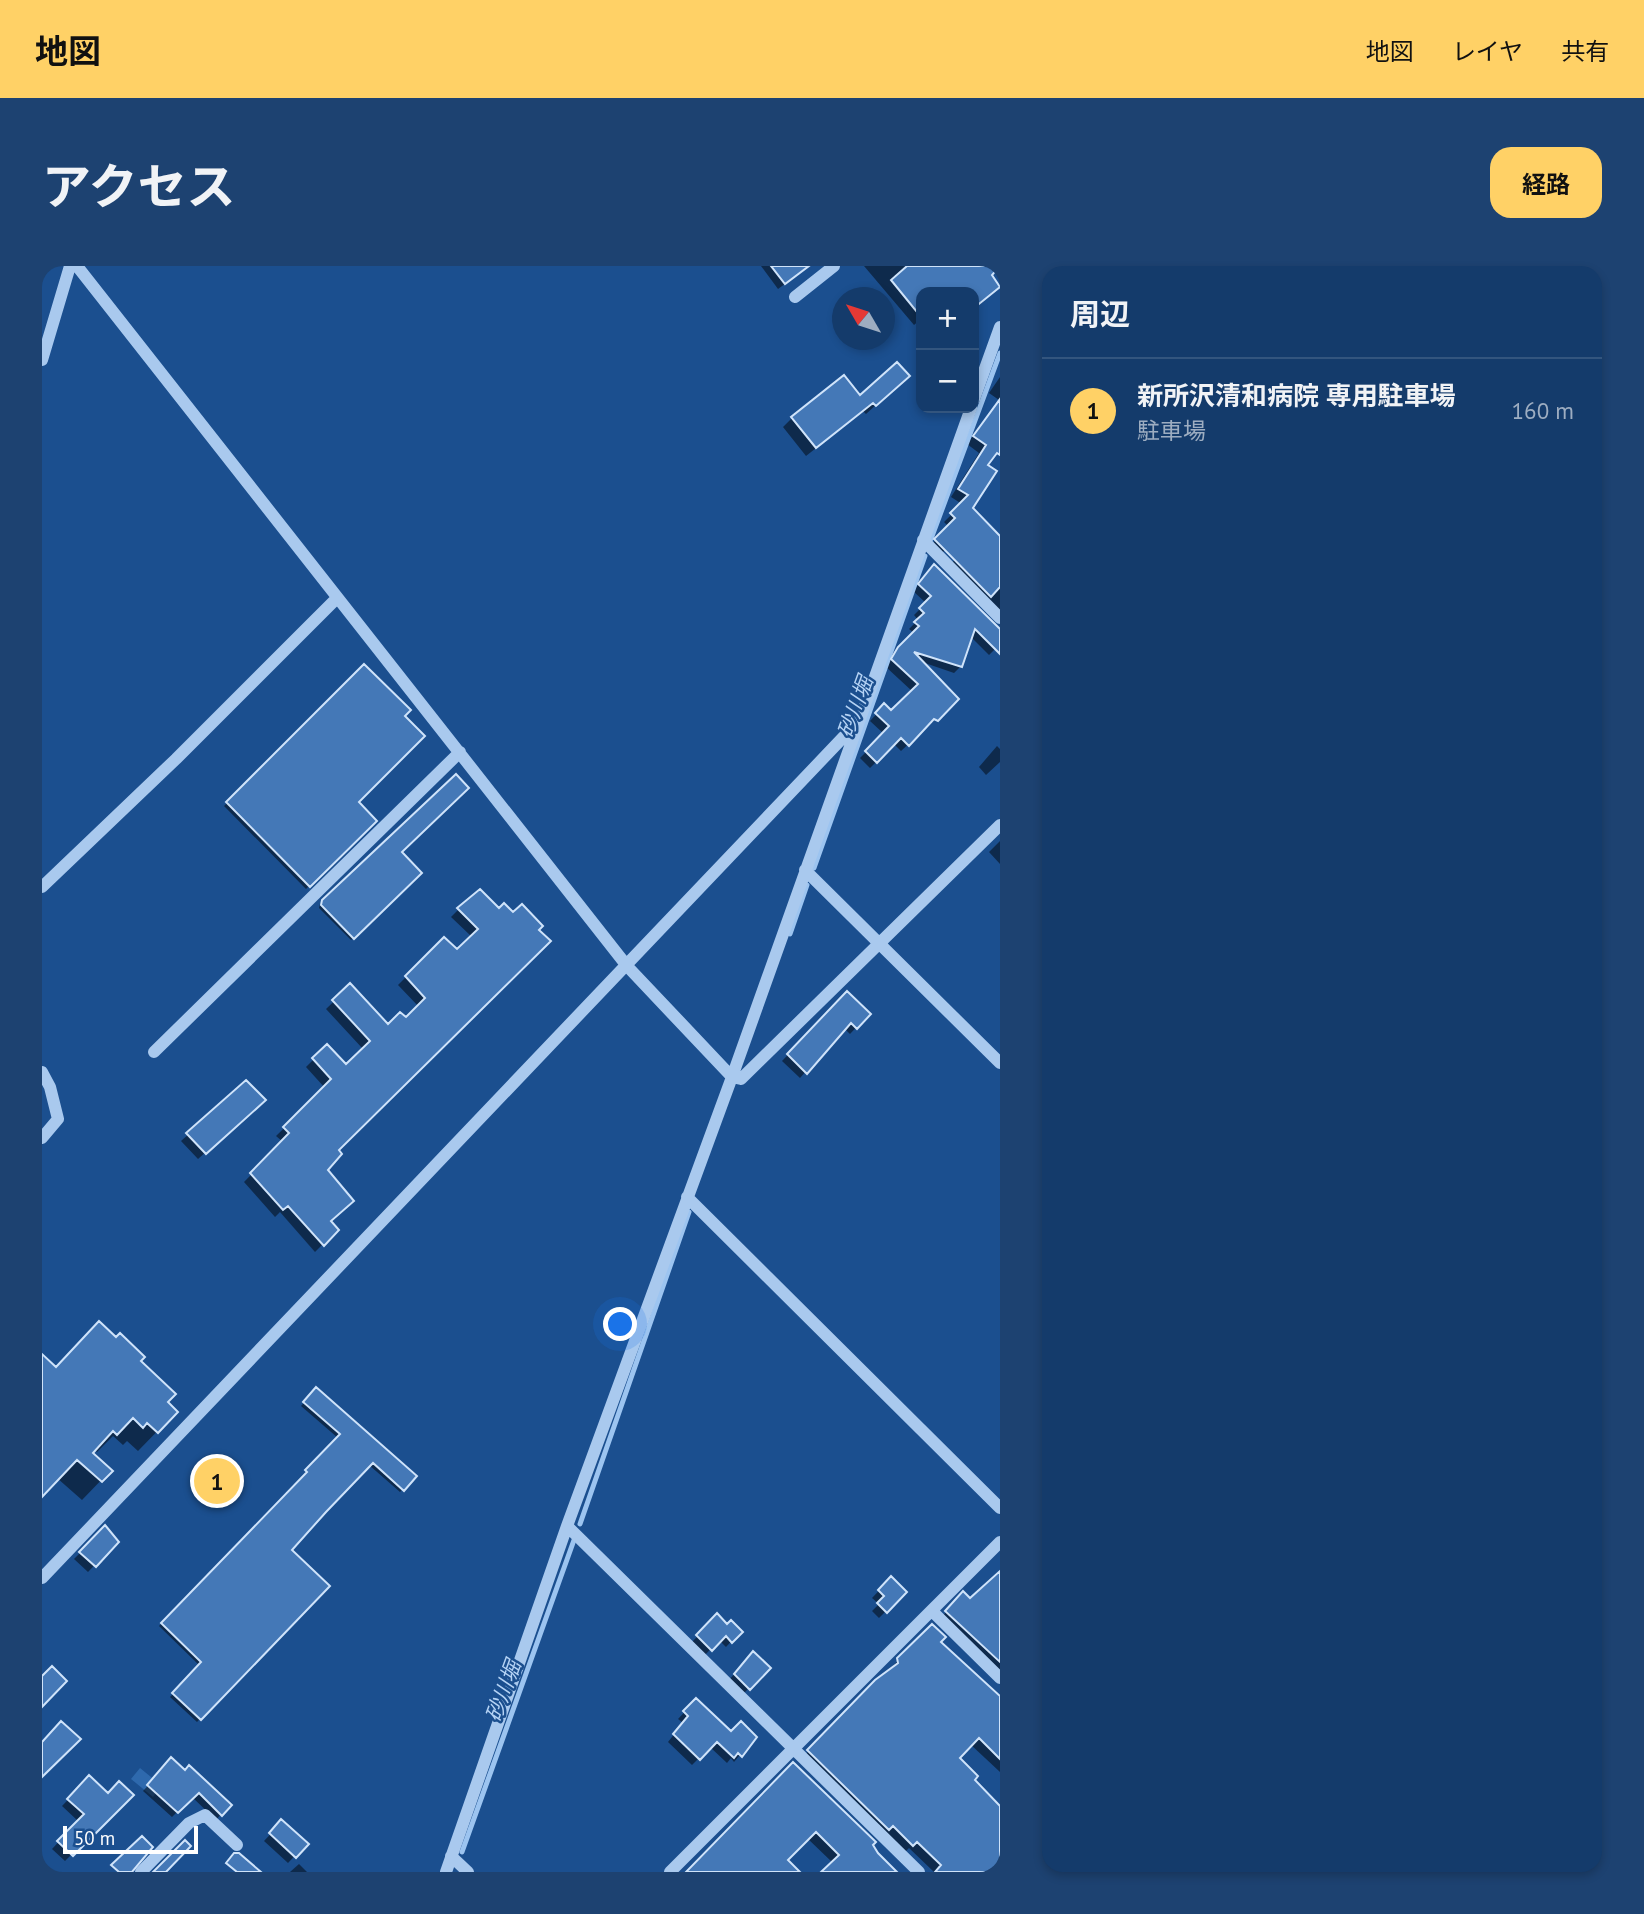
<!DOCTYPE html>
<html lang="ja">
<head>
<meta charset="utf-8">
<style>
	:root { --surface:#143b6b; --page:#1d4271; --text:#f1f3f6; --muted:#9dadc1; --line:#33557e; --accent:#ffd166 }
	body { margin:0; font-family:"PT Sans","Noto Sans JP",sans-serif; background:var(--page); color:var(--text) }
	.controls { position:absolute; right:21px; top:21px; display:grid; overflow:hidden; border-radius:14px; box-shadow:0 4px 10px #0003 }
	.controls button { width:63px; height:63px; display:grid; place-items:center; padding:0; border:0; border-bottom:2px solid var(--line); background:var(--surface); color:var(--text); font:35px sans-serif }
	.compass { position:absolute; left:790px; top:21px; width:63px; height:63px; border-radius:50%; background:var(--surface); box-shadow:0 4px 10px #0003; rotate:309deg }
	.scale { position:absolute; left:21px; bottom:18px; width:135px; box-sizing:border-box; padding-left:7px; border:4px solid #fff; border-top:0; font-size:19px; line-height:24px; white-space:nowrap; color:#fff; -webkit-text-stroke:5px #1b4f8f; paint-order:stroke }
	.you { position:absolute; left:579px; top:1059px; width:24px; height:24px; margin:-18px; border:5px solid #fff; border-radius:50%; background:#1a73e8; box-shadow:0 0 0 10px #1a73e833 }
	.badge { display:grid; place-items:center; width:46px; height:46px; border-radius:50%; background:var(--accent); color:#111; font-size:23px; font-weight:700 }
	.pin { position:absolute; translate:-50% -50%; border:4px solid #fff; box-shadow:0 2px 7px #0006 }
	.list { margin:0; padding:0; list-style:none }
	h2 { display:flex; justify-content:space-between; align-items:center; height:91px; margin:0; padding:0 28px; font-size:30px }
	h2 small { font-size:23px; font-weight:400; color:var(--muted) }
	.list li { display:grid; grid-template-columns:46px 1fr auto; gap:21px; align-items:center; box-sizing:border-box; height:105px; padding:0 28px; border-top:2px solid var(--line) }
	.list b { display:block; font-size:26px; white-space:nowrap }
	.list p { margin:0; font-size:23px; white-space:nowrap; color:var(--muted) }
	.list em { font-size:23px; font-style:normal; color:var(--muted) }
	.map { position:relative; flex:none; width:958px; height:1606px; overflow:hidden; border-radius:21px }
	header { display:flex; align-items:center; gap:42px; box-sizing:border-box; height:98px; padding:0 35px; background:var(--accent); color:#111 }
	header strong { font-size:33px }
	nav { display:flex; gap:38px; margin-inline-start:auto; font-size:24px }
	.intro { display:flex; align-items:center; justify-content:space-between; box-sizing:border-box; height:168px; padding:0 42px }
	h1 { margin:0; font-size:49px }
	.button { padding:18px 32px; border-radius:21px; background:var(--accent); color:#111; font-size:24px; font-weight:700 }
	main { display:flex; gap:42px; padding:0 42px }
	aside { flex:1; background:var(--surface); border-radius:21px; box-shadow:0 4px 10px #0003 }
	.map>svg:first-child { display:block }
	.green { fill:#2e69ad }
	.shadow { fill:#0007 }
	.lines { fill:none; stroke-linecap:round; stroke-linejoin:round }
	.stream { stroke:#9cc4f0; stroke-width:5 }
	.building { fill:#4478b7; stroke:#cfe3fa; stroke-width:2 }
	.minor { stroke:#a9c9ee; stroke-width:12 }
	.labels { text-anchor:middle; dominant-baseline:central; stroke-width:5; stroke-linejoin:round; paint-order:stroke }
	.water-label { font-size:21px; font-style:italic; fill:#b5d3f5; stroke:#1b4f8f }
</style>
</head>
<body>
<header>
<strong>地図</strong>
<nav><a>地図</a><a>レイヤ</a><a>共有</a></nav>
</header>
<div class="intro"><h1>アクセス</h1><a class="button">経路</a></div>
<main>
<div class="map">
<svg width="958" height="1606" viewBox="0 0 958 1606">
	<rect width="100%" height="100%" fill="#1b4f8f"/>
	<path class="green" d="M98,1502L120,1520L111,1531L89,1513Z"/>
	<path class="shadow" d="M719,0H765L766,1L736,23Z
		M822,0H940L949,27L932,42V26H879V53L872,59Z
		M958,111V179L943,200L903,284L896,291L886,282L907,261L902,256L920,238L909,231L937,187L925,178L957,134L947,127Z
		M856,119L824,148L821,145L764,190L741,161L750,152Z
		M945,259L958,272V352L907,300Z
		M886,306L951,360L958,362V378L947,389L929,371L919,400L912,407L880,396L915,433L859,485L852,478L828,502L818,492L842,468L828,455L842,440L849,446L871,426L844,401L850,389L872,367L867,363L876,354L872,349L884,337L871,325Z
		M322,401L314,536L332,555L264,623L182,540Z
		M955,480L958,483V496L944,509L937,501Z
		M414,511L358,586L378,607L309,674L277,642L278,638Z
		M958,575V598L947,586Z
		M430,630L457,645L283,904L287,955L281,978L273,986L238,946L233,951L202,916L241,876L234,870L283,822L264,801L285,780L304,801L321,783L284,743L308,720L346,760L364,753L377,741L356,719L402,673L415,686L430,671L409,651Z
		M805,727L827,748L808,768L802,762L758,812L740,795Z
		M204,817L215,840L156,893L139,875Z
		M0,1091L13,1103L96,1095L123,1136L134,1146L96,1185L85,1175L81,1179L71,1170L55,1186L52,1183L49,1187L68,1205L40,1234L15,1212L0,1227Z
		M274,1123L373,1210L358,1226L327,1199L248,1284L285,1320L155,1456L128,1431L158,1400L117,1360L264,1210L262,1208L296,1172L259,1140Z
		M63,1262L75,1276L46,1306L32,1293Z
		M958,1307V1410L897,1354L914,1335H928Z
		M849,1312L863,1326L837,1352L830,1345L837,1338L830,1332Z
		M675,1350L685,1361L698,1366L684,1381L677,1374L663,1389L650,1376Z
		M890,1360L897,1376L958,1433V1506L928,1478L915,1492L930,1514L958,1541V1598L950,1606H892L867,1582L863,1586L759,1493Z
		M705,1394L726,1403L700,1429L686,1415Z
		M654,1434L689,1468L713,1471L692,1496L689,1492L685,1497L668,1481L650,1499L626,1476L641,1457L636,1453Z
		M130,1494L187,1539L174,1554L150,1531L130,1551L101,1525Z
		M751,1499L852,1606H781L791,1597L765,1572L743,1594L755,1606H645Z
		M47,1512L65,1529H89L23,1595L10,1583L36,1555L20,1540Z
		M240,1556L264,1578L246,1597L222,1575Z
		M257,1598L265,1606H248Z"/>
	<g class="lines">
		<path class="stream" d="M889,273L958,87
			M772,602L883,290
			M748,668L765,619
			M538,1258L647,946
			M420,1586L532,1274"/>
	</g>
	<path class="building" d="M729,0H767L743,18Z
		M865,0H958L950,9L958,21L932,42V26H879V51L849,14Z
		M855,96L868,110L834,140L831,137L774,182L749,151L802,109L818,129Z
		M958,133V189L955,187L946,199L955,205L931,242L958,270V321L949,331L892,273L913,252L908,247L926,229L916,223L944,179L931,170Z
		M892,298L958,363V388L933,363L920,401L872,386L917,433L896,455L892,453L867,480L859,472L835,497L823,485L847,460L833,447L842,437L849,444L876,418L849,393L856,381L877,360L872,356L882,347L877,342L889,330L876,318Z
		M322,398L369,444L363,450L383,470L317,536L335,555L268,621L184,536Z
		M414,508L427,522L360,586L380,607L312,673L279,639L280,634Z
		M438,623L457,642L462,637L471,646L480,638L501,660L497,664L509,675L297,884L300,888L286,904L312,935L289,955L297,964L282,980L246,940L241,944L208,907L247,867L241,861L289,813L270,792L285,778L304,798L328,775L290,734L308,717L346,758L358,746L364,751L383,732L363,710L402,671L415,683L436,663L415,642Z
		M805,725L829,748L815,763L809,757L765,808L745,788Z
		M204,814L224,834L164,888L144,867Z
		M57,1055L74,1071L78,1067L103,1091L99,1095L134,1128L126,1136L136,1146L116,1167L105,1157L101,1162L91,1152L75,1169L71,1165L51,1187L71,1205L60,1216L35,1194L0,1231V1088L14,1101Z
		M274,1121L375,1210L362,1225L331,1197L284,1246L250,1284L288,1320L159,1454L130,1427L159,1396L119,1357L265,1206L263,1204L298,1168L261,1136Z
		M63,1259L77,1276L54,1301L37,1286Z
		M958,1305V1396L903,1345L921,1325L928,1332Z
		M849,1310L865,1326L845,1347L835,1337L842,1330L836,1324Z
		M675,1347L685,1358L689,1354L701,1366L690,1377L684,1370L670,1385L654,1369Z
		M890,1358L904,1371L899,1376L958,1430V1493L937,1472L918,1492L936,1510L933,1514L958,1540V1598L950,1606H893L899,1599L875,1576L871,1580L851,1560L847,1564L765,1484L833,1414L856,1397L855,1392Z
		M711,1385L729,1402L708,1424L692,1408Z
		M10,1400L25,1415L0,1441V1410Z
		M654,1432L689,1465L699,1455L715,1471L700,1491L696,1487L692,1492L675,1476L658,1494L631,1468L646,1450L641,1445Z
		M19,1455L39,1473L0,1511V1476Z
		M129,1491L143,1504L147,1499L190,1539L180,1550L157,1527L136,1547L105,1519Z
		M751,1496L834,1576L831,1579L836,1587L855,1606H779L797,1589L774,1566L746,1594L758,1606H644Z
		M47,1509L66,1527L77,1515L92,1529L31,1590L15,1575L42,1548L25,1533Z
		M239,1553L267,1578L254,1592L227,1567Z
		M100,1570L111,1581L90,1606H77L69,1599Z
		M143,1574L149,1580L124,1606H111Z
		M192,1587H197L219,1606H195L184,1597Z"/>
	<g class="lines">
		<path class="minor" d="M35,0L585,700L690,811L699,813L958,559
			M753,31L792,0
			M0,94L28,0
			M932,133L958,61
			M881,274L958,352
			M763,604L958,797
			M0,621L134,493L295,332
			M112,786L418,486
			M0,806L8,821L16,853L0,872
			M645,931L958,1242
			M525,1260L877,1606
			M0,1312L811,461
			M890,1345L958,1412
			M409,1590L426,1606
			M99,1606L147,1557L163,1549L195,1579
			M404,1606L525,1260L690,811L929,142
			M628,1606L958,1276"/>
	</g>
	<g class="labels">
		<g class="water-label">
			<text transform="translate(813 441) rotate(-70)">砂川堀</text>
			<text transform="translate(461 1425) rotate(-70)">砂川堀</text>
		</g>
	</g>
</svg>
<div class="controls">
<button>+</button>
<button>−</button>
</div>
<svg class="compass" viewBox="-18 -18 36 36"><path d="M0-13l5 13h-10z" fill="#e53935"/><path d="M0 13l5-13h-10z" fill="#9dadc1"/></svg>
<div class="scale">50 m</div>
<div class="you"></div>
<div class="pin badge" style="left:175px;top:1215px">1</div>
</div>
<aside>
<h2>周辺<small></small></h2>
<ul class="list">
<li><span class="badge">1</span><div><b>新所沢清和病院 専用駐車場</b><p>駐車場</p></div><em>160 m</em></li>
</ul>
</aside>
</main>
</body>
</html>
